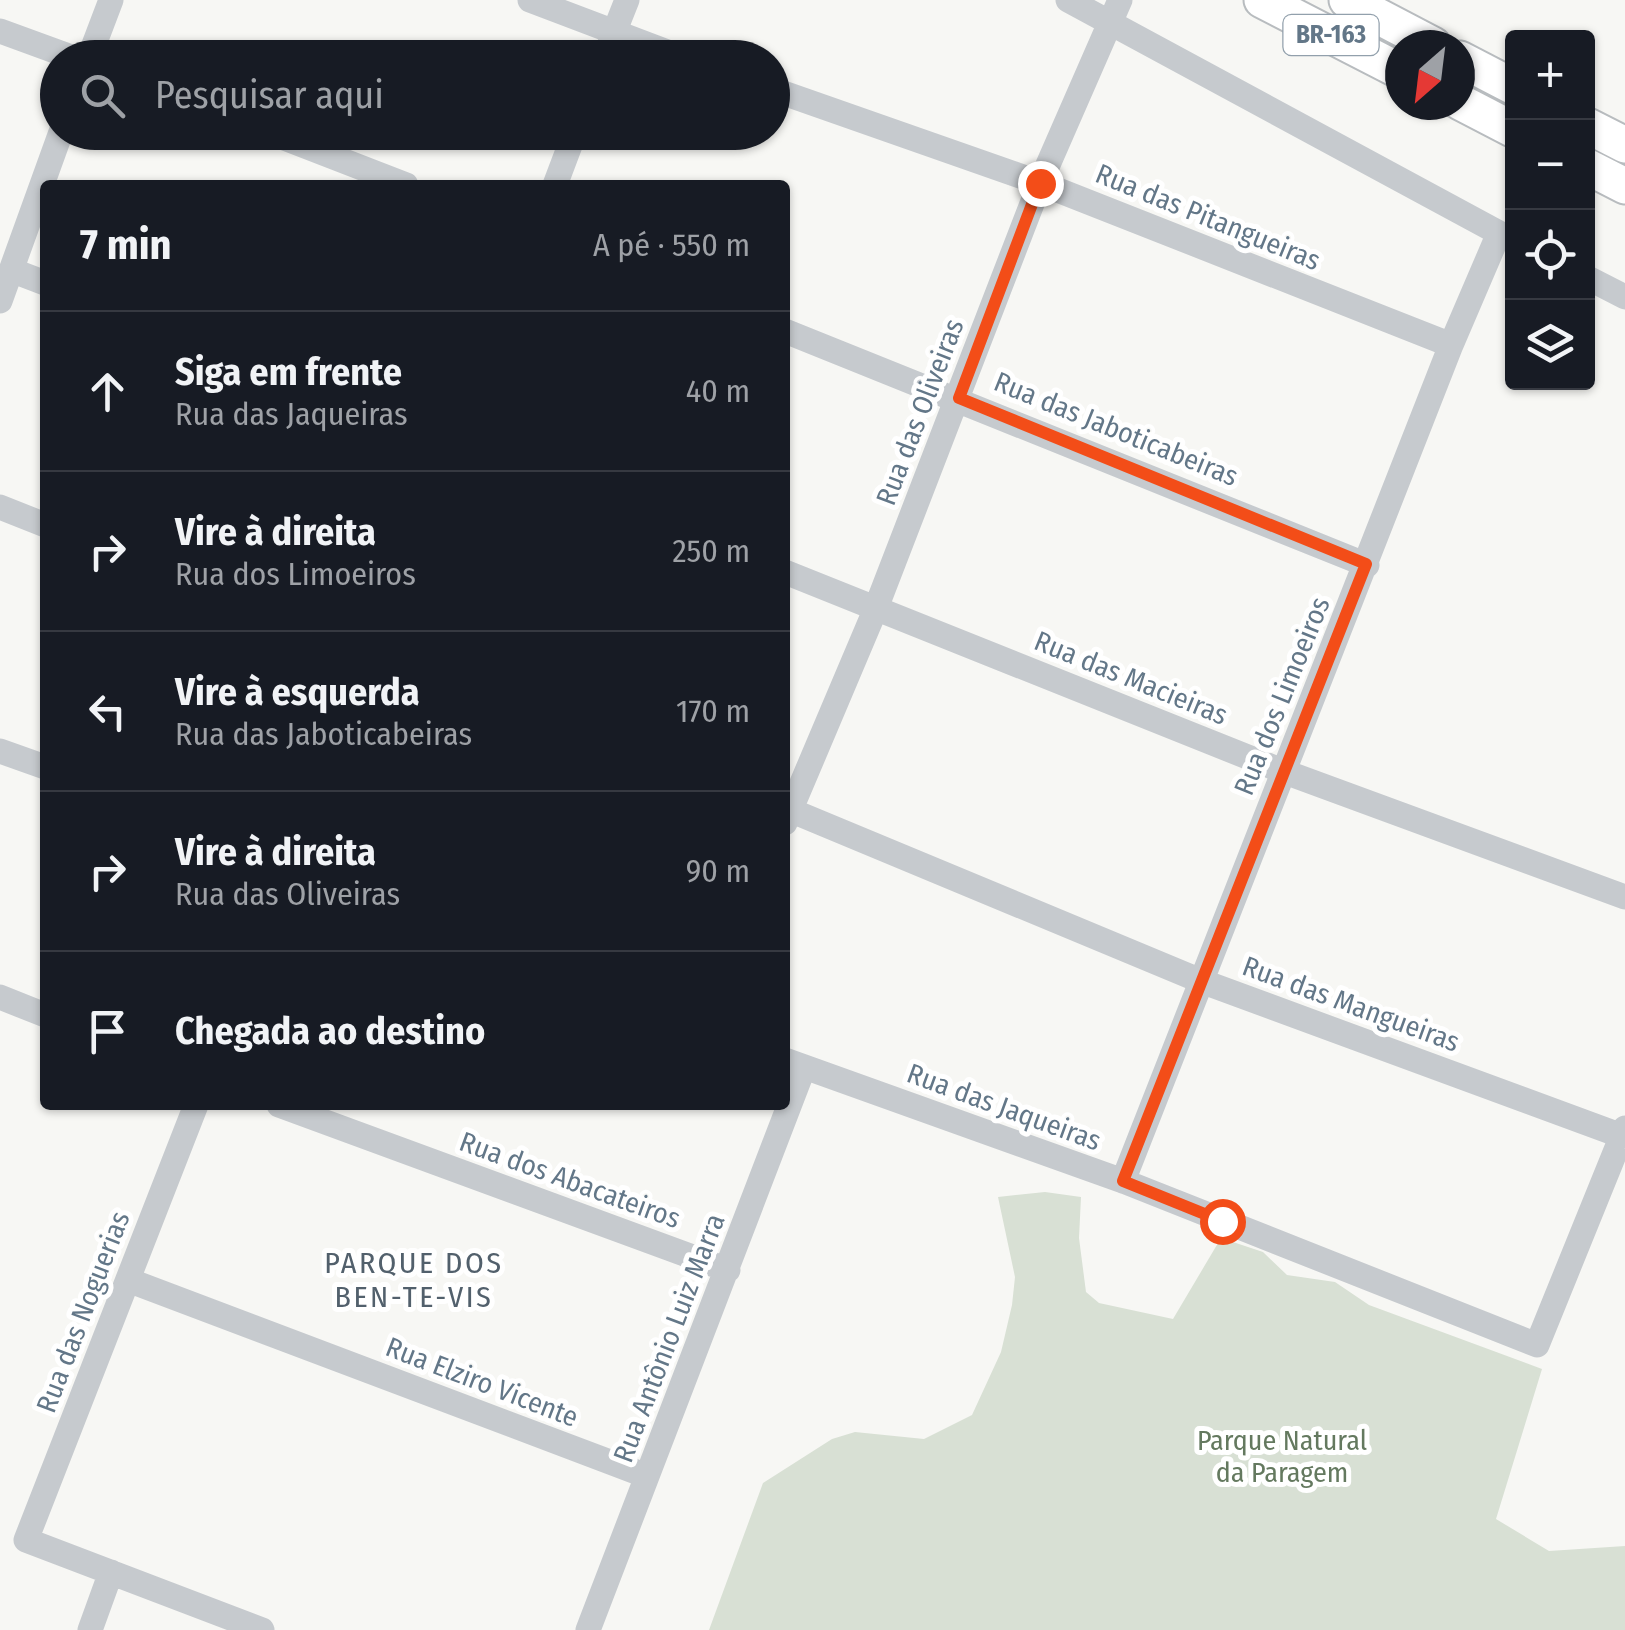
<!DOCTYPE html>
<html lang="pt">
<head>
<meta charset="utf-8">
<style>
	:root { --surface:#171b24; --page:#242831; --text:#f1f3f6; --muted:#9ea1a6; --line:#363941 }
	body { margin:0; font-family:"Fira Sans Condensed",sans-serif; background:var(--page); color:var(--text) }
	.controls { position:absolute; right:30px; top:30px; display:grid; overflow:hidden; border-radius:10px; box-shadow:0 2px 8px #0004 }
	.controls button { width:90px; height:90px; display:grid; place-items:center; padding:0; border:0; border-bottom:2px solid var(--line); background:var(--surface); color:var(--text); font:50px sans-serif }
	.compass { position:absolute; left:1385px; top:30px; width:90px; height:90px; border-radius:50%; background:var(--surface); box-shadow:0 2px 8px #0004; rotate:208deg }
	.stop { position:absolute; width:30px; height:30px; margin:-22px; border:8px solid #f34d18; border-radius:50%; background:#fff }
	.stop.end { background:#f34d18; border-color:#fff; box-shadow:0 2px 10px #0008 }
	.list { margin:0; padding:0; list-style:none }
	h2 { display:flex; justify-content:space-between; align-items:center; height:130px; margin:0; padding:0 40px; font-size:42px }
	h2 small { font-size:32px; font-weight:400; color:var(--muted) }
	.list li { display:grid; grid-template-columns:65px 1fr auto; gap:30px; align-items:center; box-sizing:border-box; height:160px; padding:0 40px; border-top:2px solid var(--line) }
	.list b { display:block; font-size:38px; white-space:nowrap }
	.list p { margin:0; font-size:32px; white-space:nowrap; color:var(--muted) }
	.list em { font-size:32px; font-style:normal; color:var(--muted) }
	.icon { flex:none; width:55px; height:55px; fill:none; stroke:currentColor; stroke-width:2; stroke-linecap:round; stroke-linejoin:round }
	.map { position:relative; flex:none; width:1625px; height:1630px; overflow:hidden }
	.search { position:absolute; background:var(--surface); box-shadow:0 2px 8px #0004; left:40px; top:40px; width:750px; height:110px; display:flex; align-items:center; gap:25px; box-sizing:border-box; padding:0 35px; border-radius:55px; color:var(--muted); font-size:38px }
	.panel { position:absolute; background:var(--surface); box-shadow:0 2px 8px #0004; left:40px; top:180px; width:750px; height:930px; border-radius:10px }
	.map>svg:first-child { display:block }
	.green { fill:#d8e0d4 }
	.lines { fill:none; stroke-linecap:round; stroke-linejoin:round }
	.highway-casing { stroke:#b8bcbf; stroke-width:39 }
	.minor { stroke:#c6cace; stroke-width:25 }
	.highway { stroke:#fff; stroke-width:35 }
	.route { stroke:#f34d18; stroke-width:12 }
	.labels { text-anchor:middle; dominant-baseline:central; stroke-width:10; stroke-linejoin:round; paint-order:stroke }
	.shield { fill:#fff; stroke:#92a0ac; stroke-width:2.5 }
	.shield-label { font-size:25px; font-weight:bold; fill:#637788 }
	.street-label { font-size:28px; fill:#637788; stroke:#fff }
	.park-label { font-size:28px; fill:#64795f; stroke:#fff }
	.neighbourhood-label { font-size:30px; letter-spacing:2.5px; fill:#52606c; stroke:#fff }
</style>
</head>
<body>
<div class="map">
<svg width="1625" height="1630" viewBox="0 0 1625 1630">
	<rect width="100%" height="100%" fill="#f7f7f4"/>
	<path class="green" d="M1045,1192L1081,1197L1079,1238L1086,1292L1099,1303L1173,1319L1221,1238L1263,1252L1287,1275L1335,1282L1369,1305L1542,1369L1496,1519L1549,1551L1625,1546V1630H709L763,1483L832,1439L855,1432L924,1439L972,1415L1001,1352L1012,1305L1015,1277L998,1197Z"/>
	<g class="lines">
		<g class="highway-casing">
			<path id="highway" d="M1262,0L1400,71
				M1347,0L1433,45
				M1460,59L1512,86
				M1460,102L1512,129
				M1588,126L1625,145
				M1588,167L1625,186"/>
		</g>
		<path class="minor" d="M530,0L683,58
			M1068,0L1512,240
			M0,31L74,58
			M89,58L111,0
			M604,58L627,0
			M772,89L1040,183L1451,345
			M269,132L406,185
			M555,185L575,132
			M11,270L45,283
			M1588,278L1625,297
			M0,301L61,132
			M785,331L1367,565
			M0,507L45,525
			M785,572L1285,772L1625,897
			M0,751L45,767
			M785,808L1201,981L1622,1136
			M785,823L876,608L1040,183L1120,0
			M0,997L45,1015
			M785,1060L1123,1181L1537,1345L1625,1128
			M196,1105L26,1540L262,1630
			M279,1105L728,1270
			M1123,1181L1451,345L1499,233
			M128,1280L647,1476
			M90,1630L111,1572
			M588,1630L804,1067"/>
		<use href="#highway" class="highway"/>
	</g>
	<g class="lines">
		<path class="route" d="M1040,183L959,398L1366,564L1123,1181L1222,1221"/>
	</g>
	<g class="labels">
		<rect class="shield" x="1283.5" y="15" width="95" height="40" rx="8"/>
		<g class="shield-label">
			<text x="1331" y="35">BR-163</text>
		</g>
		<g class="street-label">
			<text transform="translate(1208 217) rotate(22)">Rua das Pitangueiras</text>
			<text transform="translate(920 412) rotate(-69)">Rua das Oliveiras</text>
			<text transform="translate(1116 429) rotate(22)">Rua das Jaboticabeiras</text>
			<text transform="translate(1131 678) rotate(22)">Rua das Macieiras</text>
			<text transform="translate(1282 696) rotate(-68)">Rua dos Limoeiros</text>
			<text transform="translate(1351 1004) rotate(20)">Rua das Mangueiras</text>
			<text transform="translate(1004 1107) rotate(20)">Rua das Jaqueiras</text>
			<text transform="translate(570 1180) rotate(20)">Rua dos Abacateiros</text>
			<text transform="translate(83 1312) rotate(-69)">Rua das Noguerias</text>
			<text transform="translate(669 1338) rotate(-69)">Rua Antônio Luiz Marra</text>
			<text transform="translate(482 1382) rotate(21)">Rua Elziro Vicente</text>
		</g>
		<g class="park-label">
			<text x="1282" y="1440">Parque Natural<tspan x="1282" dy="32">da Paragem</tspan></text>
		</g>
		<g class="neighbourhood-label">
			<text x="414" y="1263">PARQUE DOS<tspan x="414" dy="34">BEN-TE-VIS</tspan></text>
		</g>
	</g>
</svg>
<div class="controls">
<button>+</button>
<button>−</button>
<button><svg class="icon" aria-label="locate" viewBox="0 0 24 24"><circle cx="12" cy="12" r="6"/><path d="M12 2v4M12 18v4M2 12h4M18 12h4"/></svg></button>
<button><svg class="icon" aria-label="layers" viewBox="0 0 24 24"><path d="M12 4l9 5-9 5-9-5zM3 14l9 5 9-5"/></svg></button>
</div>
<svg class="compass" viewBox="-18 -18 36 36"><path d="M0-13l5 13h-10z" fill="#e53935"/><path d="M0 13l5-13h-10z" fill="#9ea1a6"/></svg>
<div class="stop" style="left:1222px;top:1221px"></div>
<div class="stop end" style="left:1040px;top:183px"></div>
<div class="search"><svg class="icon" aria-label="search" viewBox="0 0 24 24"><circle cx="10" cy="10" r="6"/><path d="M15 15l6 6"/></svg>Pesquisar aqui</div>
<section class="panel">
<h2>7 min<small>A pé · 550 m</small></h2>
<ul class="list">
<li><svg class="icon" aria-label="ahead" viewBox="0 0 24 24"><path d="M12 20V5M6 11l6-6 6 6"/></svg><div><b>Siga em frente</b><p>Rua das Jaqueiras</p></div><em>40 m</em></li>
<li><svg class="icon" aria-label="right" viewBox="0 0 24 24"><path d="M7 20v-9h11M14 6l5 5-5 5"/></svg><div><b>Vire à direita</b><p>Rua dos Limoeiros</p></div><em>250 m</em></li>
<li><svg class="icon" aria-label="left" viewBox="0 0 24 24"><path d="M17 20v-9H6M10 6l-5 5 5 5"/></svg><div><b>Vire à esquerda</b><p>Rua das Jaboticabeiras</p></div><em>170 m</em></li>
<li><svg class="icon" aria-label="right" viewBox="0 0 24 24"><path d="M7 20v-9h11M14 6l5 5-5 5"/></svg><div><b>Vire à direita</b><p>Rua das Oliveiras</p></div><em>90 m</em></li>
<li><svg class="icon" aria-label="arrive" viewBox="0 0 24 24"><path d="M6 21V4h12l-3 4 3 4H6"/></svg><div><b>Chegada ao destino</b></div></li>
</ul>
</section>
</div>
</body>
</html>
